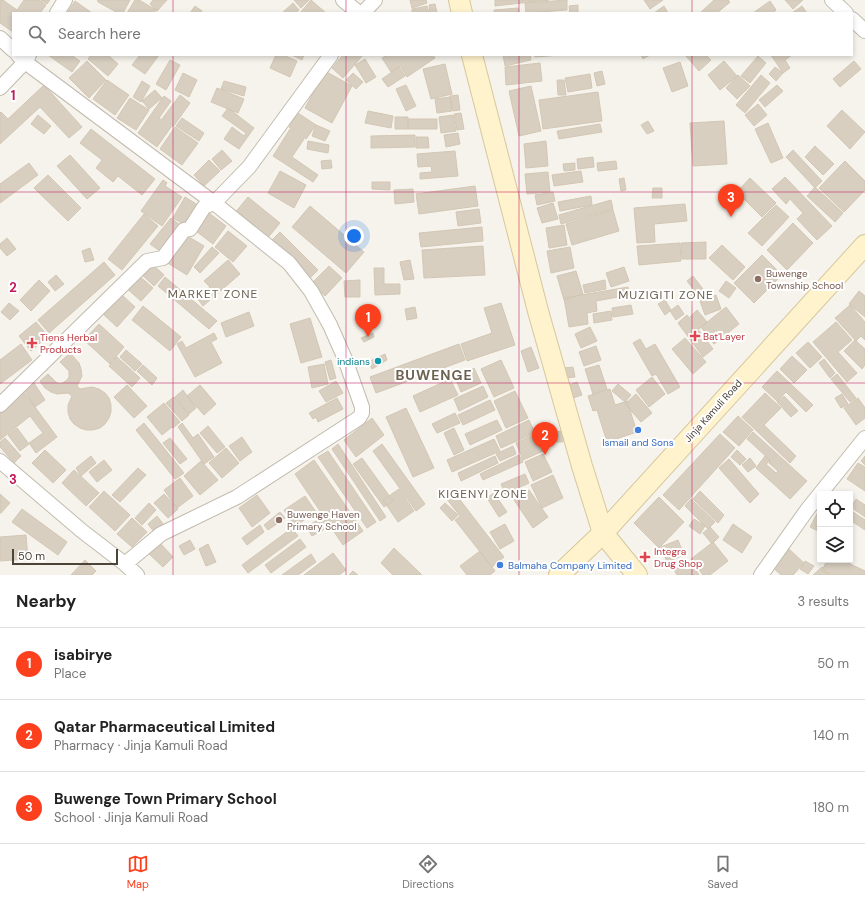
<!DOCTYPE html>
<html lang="en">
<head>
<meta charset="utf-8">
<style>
	:root { --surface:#fff; --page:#f2f2f2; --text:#222; --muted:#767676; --line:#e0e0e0; --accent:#fc3f1d }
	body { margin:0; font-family:"DM Sans",sans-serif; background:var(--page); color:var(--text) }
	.controls { position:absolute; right:12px; bottom:12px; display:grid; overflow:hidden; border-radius:0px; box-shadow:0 2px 6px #0003 }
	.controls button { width:36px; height:36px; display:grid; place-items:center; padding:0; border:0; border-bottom:1px solid var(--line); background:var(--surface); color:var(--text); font:20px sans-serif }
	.scale { position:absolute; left:12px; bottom:10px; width:106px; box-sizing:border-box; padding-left:4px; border:2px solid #4b4439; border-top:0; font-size:11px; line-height:14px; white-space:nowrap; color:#4b4439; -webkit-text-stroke:3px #fff; paint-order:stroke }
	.you { position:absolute; left:354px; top:236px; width:14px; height:14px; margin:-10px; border:3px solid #fff; border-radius:50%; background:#1a73e8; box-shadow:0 0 0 6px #1a73e833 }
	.badge { display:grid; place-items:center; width:26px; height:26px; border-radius:50%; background:var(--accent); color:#fff; font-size:13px; font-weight:700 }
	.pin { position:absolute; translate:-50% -33px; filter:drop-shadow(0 1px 2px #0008) }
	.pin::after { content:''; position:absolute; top:21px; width:14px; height:12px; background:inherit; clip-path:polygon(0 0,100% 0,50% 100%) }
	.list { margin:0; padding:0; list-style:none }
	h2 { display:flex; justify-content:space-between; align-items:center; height:52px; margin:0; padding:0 16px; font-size:17px }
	h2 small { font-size:13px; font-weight:400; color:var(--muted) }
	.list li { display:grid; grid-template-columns:26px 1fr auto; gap:12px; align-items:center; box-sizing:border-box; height:72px; padding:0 16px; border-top:1px solid var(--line) }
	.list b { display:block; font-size:15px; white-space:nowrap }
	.list p { margin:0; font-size:13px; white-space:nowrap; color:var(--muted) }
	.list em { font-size:13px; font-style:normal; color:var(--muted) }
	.icon { flex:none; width:22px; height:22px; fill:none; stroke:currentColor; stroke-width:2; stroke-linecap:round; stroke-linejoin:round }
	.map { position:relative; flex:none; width:865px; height:575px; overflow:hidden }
	.search { position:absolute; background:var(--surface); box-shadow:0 2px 6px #0003; left:12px; right:12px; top:12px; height:44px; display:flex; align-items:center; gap:10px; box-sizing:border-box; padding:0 14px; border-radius:0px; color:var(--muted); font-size:15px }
	.sheet { height:268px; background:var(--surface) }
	nav { display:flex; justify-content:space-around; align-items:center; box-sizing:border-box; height:56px; border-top:1px solid var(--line); background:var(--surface); font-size:11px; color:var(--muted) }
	nav a { display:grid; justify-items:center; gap:2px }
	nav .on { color:var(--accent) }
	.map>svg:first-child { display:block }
	.building { fill:#d8cfc1; stroke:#d3c7b4 }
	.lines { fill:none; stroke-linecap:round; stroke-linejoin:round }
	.street-casing { stroke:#c2bbae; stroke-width:16 }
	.secondary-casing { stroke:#d6c79b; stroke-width:22 }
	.street { stroke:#fff; stroke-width:14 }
	.secondary { stroke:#fff3cd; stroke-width:20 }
	.grid { fill:none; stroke:#c2185b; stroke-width:1; stroke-opacity:0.55 }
	.education-dot { fill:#8d6e63; stroke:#fff; stroke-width:1.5 }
	.health-dot { fill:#e0444e; stroke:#fff; stroke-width:1.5 }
	.culture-dot { fill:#0f9aa8; stroke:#fff; stroke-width:1.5 }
	.shop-dot { fill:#3f7fe0; stroke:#fff; stroke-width:1.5 }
	.labels { text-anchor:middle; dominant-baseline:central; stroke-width:4; stroke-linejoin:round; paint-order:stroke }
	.education-label { font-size:10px; fill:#785e54; stroke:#fff; text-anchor:start }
	.health-label { font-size:10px; fill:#be3a42; stroke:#fff; text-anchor:start }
	.culture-label { font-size:10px; fill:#0d838f; stroke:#fff; text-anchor:end }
	.street-label { font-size:10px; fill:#4b4439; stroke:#fff }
	.shop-label { font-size:10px; fill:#366cbe; stroke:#fff }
	.quarter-label { font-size:12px; letter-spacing:1px; fill:#6e6250; stroke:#fff }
	.district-label { font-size:14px; font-weight:bold; letter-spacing:1px; fill:#6e6250; stroke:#fff }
	.grid-label { font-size:13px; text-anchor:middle; font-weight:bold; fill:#c2185b; stroke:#fff; stroke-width:4; stroke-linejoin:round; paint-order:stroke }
</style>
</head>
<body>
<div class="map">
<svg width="865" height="575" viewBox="0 0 865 575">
	<rect width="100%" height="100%" fill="#f6f3ec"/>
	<path class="building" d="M0,0H3L17,10L24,0H39L46,5L40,13H13V32L0,23Z
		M41,0H50L47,4Z
		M97,0H130L123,13H118L98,2V1Z
		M135,0H139L156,10L154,13H127Z
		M153,0H167L157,11L150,4Z
		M294,0H309L301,8Z
		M311,0L326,13H300Z
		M410,0H426L427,3L412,8Z
		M495,0H549L495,6Z
		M567,0V10L526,13L525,3Z
		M644,0H663L650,9Z
		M714,0H728L730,2L717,13H700Z
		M785,0H803L793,9Z
		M75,1L92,13H67Z
		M770,1L776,10L772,13H753Z
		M293,3L299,10L295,13H282Z
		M435,4L437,13H430L429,5Z
		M578,5V13H570L569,6Z
		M195,6L202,11L201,13H190Z
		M427,6L429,13H412V9Z
		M664,6L668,13H654Z
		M802,6L807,13H792Z
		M518,8L519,13H494V10Z
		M48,55H71L80,61L72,72Z
		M91,55H108L118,64L108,76L88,59Z
		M140,55H159L145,74L132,65Z
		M276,55H283L297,61L290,77L270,68Z
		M292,55H304L302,60Z
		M343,55H363L343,78L332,68Z
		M387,55H433L435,58L407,77L400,66L391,72L382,58Z
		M503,55H530L531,60L505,66Z
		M535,55H561L535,57Z
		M641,55H650L643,59Z
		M685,55H706L711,60L699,71Z
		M771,55H792L785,60L790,68L783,73Z
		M758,56L766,63L750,83L741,76Z
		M365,59L376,77L366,83L355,65Z
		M170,60L180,65L166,90L156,84Z
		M87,61L106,80L89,98L69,78Z
		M724,61L737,76L720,90L708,75Z
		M854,61L861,69L840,87L833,79Z
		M680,62L688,86L672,92L663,68Z
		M540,63L542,81L506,85L505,67Z
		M445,64L452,94L431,99L423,69Z
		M399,67L405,76L388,87L382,79Z
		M775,67L783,73L776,81L769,74Z
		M325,71L352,86L332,123L305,108Z
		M602,71L605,84L597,86L594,73Z
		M183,73L197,80L189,97L175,90Z
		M353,73L363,82L356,89L346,80Z
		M590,74L592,88L568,92L565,78Z
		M738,75L750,86L737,99L726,88Z
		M761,75L770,83L745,113L736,105Z
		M107,80L129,95L115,115L93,99Z
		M557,80H564L566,95H558Z
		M142,81L150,86L141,102L133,97Z
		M224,81L246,87L244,96L221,89Z
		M44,85L82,127L69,138L40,107L0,144V113L1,112L8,119Z
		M406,85L416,106L406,111L396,89Z
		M777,85L783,91L765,107L759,100Z
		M531,86L541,131L519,136L509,91Z
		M217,88L244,99L238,113L211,102Z
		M155,90L162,98L149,109L142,101Z
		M598,92L602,121L543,129L539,100Z
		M180,95L190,103L173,127L162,119Z
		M458,95L460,110L453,111L450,96Z
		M164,96L171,101L159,118L171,127L157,147L138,133Z
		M450,97L452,111L437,113L435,99Z
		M130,98L149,110L136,130L117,118Z
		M758,104L767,115L754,126L745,115Z
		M228,108L254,128L239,149L224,139L232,127L244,136L246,133L222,116Z
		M842,110L865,132L850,149L827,126Z
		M368,111L393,116L391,128L365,123Z
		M298,113L316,125L306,139L289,127Z
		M461,113L464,129L457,130L454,114Z
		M38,115L51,126L44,134L31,124Z
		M453,115L456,131L441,133L439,117Z
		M395,117H408V129H395Z
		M182,118L204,133L199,141L176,126Z
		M408,119H437V129H408Z
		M648,121L654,131L647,134L641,125Z
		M724,121L727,164L693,166L690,123Z
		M768,123L783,158L771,163L755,129Z
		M600,124L602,132L559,139L557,131Z
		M316,125L330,131L325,141L312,136Z
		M175,127L198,143L182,165L160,149Z
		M91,129L155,179L142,195L118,176L113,182L96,168L102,160L80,143Z
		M290,129L304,139L292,157L318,175L313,182L273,156Z
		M458,133L460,144L446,147L444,135Z
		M415,135V147L371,148V136Z
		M416,137H428L429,148H416Z
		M308,141L329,145L328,153L307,149Z
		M546,141L548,166L526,168L524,144Z
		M815,146L834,164L823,175L805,157Z
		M222,150L232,161L221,170L212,159Z
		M793,150L822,181L815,188L786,157Z
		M455,151L458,176L420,179V173L432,172L431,166L418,167L417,154Z
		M70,155L100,188L87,199L57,166Z
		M593,157L594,167L578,169L577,159Z
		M209,160L220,171L204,186L194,175Z
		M331,160L332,168L322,169L321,161Z
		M616,161L617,169L598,171L597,163Z
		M845,161L865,181V190L844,212L819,188Z
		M29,163L38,175L0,203V184Z
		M575,163V170L564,171L563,164Z
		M280,171L306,185L294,208L268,193Z
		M581,171L583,182L554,186L552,175Z
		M548,172L550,192L527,194L525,174Z
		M48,175L81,208L68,221L34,188Z
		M785,177L832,226L817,240L797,219L803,213L790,199L786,204L772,189Z
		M624,178L626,190L621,191L619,179Z
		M750,178L776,203L762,217L737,192Z
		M163,180L167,183L165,186L182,197L162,226L141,211Z
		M372,182H390V190L372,189Z
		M475,186L478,206L419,214L416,194Z
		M815,187L843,213L835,222L807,196Z
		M653,188H662V198H652Z
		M413,189L414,202L395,204L394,190Z
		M553,192L555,201L537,205L535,195Z
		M591,196L592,205L560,211L558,202Z
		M185,197L201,207L189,227L173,218Z
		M248,197L280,223L266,240L234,214Z
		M611,200L613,209L561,224L559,215Z
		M553,203L558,219L542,223L537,208Z
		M685,204L687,221L654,224L655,242L637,243L634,208Z
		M776,205L789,217L762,246L748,233Z
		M310,206L364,252L346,273L292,227Z
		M479,209L481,223L458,226L456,212Z
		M205,210L226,226L213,244L192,228Z
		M613,210L619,231L572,245L566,224Z
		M144,214L158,226L122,270L108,259Z
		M171,218L184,228L164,254L150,244Z
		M793,223L813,243L787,270L767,250Z
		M564,225L567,245L549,248L546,228Z
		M482,227L483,241L421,247L419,233Z
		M228,231L247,246L233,262L215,247Z
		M280,232L318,270L308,280L270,242Z
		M184,234L204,246L187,275L166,262Z
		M7,238L16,249L7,256L0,248V244Z
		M706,242V259H682L681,243Z
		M680,243L681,261L639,265L637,246Z
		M722,245L745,267L733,280L709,258Z
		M483,246L485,275L424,278L422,250Z
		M212,247L219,253L200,273L194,267Z
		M570,247L574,268L551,273L547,251Z
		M90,248L94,260L85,262L82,251Z
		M762,255L782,275L754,303L734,283Z
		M228,260L240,274L203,306L197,298L210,287L204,281Z
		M410,260L414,279L404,280L400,262Z
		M104,262L115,275L49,333L38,320Z
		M150,262L164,275L154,286L140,273Z
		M329,266L342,278L325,296L311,284Z
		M624,267L629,281L611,287L606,273Z
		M374,268H384V284H400V294L375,295Z
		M576,271L583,294L564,300L557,276Z
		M137,274L153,288L141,301L125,287Z
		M56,275L64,284L55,291L48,282Z
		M693,276L703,289L697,294L687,281Z
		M165,277L217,321L209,329L158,286Z
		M39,280L50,291L31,311L20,300Z
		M360,280V297H345L344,281Z
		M605,280L606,289L585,293L583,285Z
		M726,281L736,288L729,298L719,291Z
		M628,287L629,295L596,301L597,311L587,313L588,324L569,327L564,298Z
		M859,291L865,296V317L849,304Z
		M121,294L135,307L117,327L103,314Z
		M716,295L721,309L705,315L700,301Z
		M665,300L671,310L665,315L658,304Z
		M9,303L19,311L10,320L1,312Z
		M501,303L515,345L467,361L461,344L492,333L484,308Z
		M631,305L633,314L613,317L612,308Z
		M678,305L684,314L676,320L670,311Z
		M850,305L865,322V340L861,336L856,341L835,318Z
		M143,306L181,337L170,351L132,320Z
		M415,307L417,318L407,320L405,309Z
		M726,307L739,324L714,344L701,327Z
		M697,310L707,322L699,329L690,317Z
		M611,311L612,320L594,323L593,314Z
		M249,312L254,326L226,337L221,323Z
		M687,315L713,349L703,357L678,323Z
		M310,318L322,357L301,363L290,324Z
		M36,322L48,336L31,351L19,336Z
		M836,322L852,340L838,352L857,373L847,382L813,342Z
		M99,324L124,347L110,364L84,340Z
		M590,327L597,341L581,348L575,334Z
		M214,333L217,339L211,342L222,363L195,377L177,344L182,341L186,348Z
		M373,333L374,337L364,342L361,338Z
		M685,338L706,362L693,374L672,349Z
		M640,339L646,349L655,344L680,387L668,394L656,374L652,376L633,343Z
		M855,340L865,349V365L862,369L844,351Z
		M808,342L822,357L810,368L796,353Z
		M21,344L32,360L0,384V360Z
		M459,344L465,360L376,393L370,377Z
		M596,346L601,360L584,366L579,352Z
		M531,347L539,368L528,372L521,351Z
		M126,350L142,364L135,371L120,357Z
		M70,353L79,363L81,369L82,376L77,386L80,389L92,387L99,389L105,393L109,398L111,405V412L109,418L105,424L100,428L93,430H86L80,428L74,424L70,419L68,412V405L72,396L68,393L57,394L51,392L45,388L41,383L40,381L48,374L57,383L61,384L67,380L69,377V371L60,362Z
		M385,354L387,360L372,369L368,362Z
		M792,356L807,370L794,383L780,369Z
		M117,357L140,378L132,387L109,366Z
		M824,359L835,373L830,378L819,363Z
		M331,360L336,378L330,380L325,362Z
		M501,360L514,388L494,397L481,369Z
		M324,364L328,384L312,388L308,367Z
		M143,365L157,378L152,385L137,371Z
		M599,365L607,389L593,394L585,369Z
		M573,367L575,377L566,378L564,368Z
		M474,368L481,383L461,392L455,377Z
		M777,371L813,405L806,412L786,392L777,401L762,387Z
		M837,374L856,398L850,402L831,379Z
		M652,377L665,394L649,407L636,390Z
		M450,379L458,395L420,412L413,396Z
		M336,381L343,393L326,402L319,391Z
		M577,382L582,395L573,398L569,385Z
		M34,383L45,400L35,407L24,389Z
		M618,384L631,395L625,402L612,391Z
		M127,385L147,406L134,418L114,397Z
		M200,385L216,404L204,415L187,396Z
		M483,386L488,397L459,411L454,399Z
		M610,389L615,405L627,401L637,432L607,442L597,410L593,411L588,396Z
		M183,390L196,408L189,414L175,397Z
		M515,391L528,418L506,428L494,401Z
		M24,392L57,437L36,453L29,443L43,433L30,416L0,440V410Z
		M765,393L781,408L764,425L796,456L790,463L742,417Z
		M636,394L652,413L641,422L625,404Z
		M842,394L848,404L841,408L835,398Z
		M784,396L798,411L791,417L777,402Z
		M174,397L189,415L182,421L166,403Z
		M337,398L343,409L318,422L316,417L313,419L309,413Z
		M858,398L865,408V418L856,425L844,408Z
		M490,400L495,410L463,425L458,415Z
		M164,403L180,422L173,428L172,427L162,435L147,417Z
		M406,408L434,468L413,477L386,417Z
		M455,413L460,423L437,433L432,424Z
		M738,416L753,430L739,446L723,432Z
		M372,418L384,435L356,457L344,440Z
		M497,420L502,430L470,445L465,434Z
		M529,420L535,433L501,448L496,436Z
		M144,423L184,473L175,479L136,430Z
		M182,423L193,438L198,434L214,457L204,464L178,427Z
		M208,426L225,447L217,453L200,433Z
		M17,428L29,444L20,451L8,435Z
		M454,428L464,450L454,455L444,433Z
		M554,431L564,432L563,442H554Z
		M753,432L807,481L790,499L756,468L765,456L770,461L766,464L776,473L778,471L769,463L771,461L747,439Z
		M536,434L543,451L523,460L516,443Z
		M720,434L735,448L679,510L663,495Z
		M242,437L252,452L240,461L229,446Z
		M5,438L21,456L14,463L0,447V442Z
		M170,438L187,459L180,464L163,443Z
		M494,439L500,451L452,472L447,460Z
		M338,444L386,517L380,521L332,449Z
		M382,444L425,504L416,511L373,451Z
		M513,446L516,454L500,461L496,454Z
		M226,448L239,463L222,478L209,463Z
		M45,450L66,470L53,483L32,463Z
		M737,450L746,459L740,465L731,457Z
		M328,451L376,522L367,528L318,457Z
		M543,454L552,472L533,481L525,462Z
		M519,455L523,462L483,480L480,474Z
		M91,456L96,463L81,476L76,468Z
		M495,456L498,463L461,481L458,473Z
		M865,456V465L861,461Z
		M362,458L393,501L384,507L353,464Z
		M750,458L756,466L748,472L742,465Z
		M729,459L759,494L750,503L719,468Z
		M104,460L112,470L97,482L89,472Z
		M314,460L363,531L343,545L295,474Z
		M201,461L218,480L200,495L184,476Z
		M858,463L865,467V491L847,479Z
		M138,468L146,475L120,502L112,495Z
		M74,470L99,493L86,506L62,483Z
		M525,474L529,483L505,494L501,484Z
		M553,475L563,498L542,508L531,485Z
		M180,478L193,496L177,508L164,490Z
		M399,489L414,511L398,522L383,500Z
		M529,490L548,517L533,528L514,500Z
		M104,491L130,515L115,531L89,507Z
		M700,491L724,515L718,523L693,499Z
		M454,492L504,557L492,567L455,520L460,516L446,498Z
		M494,493L507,512L499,517L487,498Z
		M0,494L10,503L1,513H0Z
		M164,494L178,509L168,518L154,503Z
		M257,495L270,513L252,527L239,508Z
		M305,496L316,512L295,526L284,510Z
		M659,497L684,522L659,548L634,523Z
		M691,499L715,522L708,529L685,506Z
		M856,499L865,505V517L851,507Z
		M149,503L156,510L142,525L135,518Z
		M445,503L458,515L452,521L440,508Z
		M22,509L67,542L58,555L12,522Z
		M850,510L865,520V530L850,520Z
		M280,512L285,518L268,530L264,525Z
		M818,512L820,513V532L810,527Z
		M326,515L332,525L312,536L306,527Z
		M157,516L164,525L154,532L148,524Z
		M132,518L147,532L132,547L117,534Z
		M694,519L705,526L700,534L689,526Z
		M505,524L514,541L500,549L490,532Z
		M733,524L752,537L742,553L723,540Z
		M260,525L264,532L247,545L242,538Z
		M710,527L719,537L712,544L703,533Z
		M292,528L298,536L248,573L242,565Z
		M26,535L28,559L0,561V537Z
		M300,539L306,547L271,573L265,565Z
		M190,540L195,549L184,555L179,546Z
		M678,540L684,555L667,562L661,547Z
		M159,542L173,557L163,567L148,553Z
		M713,542L728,561L710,575H703L691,559Z
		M208,544L216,562L206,566L199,549Z
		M394,548L422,575H393L381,563Z
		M788,548L804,563L793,575H781L771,566Z
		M480,551L495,571L490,575H467L460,566Z
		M333,553L346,570L339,575H304Z
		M311,554L316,562L298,575H282Z
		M85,560L96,571L92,575H71Z
		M827,560H842L865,571V575H831L822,571Z
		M690,561L699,575H677L674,570Z
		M805,561L814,566L808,574L800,569Z
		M822,567L830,575H813Z
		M353,571L358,575H349Z"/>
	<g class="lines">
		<g class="street-casing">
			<path id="street" d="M343,0L359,13
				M832,0L846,13
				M57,13L65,0
				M363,13L375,0
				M852,19L865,31
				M0,38L13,50
				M18,55L25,62L214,203L289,263L311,291L330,325L345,359L362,407V413L359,418L237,497L161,534L125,564
				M0,88L25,62L29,55
				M0,405L147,261L163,258L184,230L190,229L204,207L214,203L249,167L331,55
				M0,461L82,531L125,564L137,575
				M761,575L807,510L865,438"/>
		</g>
		<g class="secondary-casing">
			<path id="secondary" d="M459,0L462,13
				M472,55L538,311L582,466L603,533L637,575
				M559,575L603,533L865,245"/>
		</g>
		<use href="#street" class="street"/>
		<use href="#secondary" class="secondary"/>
	</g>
	<path class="grid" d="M173,0V13M346,0V13M519,0V13M692,0V13M173,55V575M346,55V575M519,55V575M692,55V575M0,192H865M0,383H865"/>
	<g class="education-dot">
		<circle cx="758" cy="279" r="4"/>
		<circle cx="279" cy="520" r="4"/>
	</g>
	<g class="health-dot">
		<path d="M693 330h4v4h4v4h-4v4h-4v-4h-4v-4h4z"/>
		<path d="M30 337h4v4h4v4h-4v4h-4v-4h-4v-4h4z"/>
		<path d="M643 551h4v4h4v4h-4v4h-4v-4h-4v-4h4z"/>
	</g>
	<circle class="culture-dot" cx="378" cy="361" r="4"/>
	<g class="shop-dot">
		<circle cx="638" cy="430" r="4"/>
		<circle cx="500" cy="565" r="4"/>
	</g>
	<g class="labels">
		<g class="education-label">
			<text x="766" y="273">Buwenge<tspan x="766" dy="12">Township School</tspan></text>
			<text x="287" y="514">Buwenge Haven<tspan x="287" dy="12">Primary School</tspan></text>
		</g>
		<g class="health-label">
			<text x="703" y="336">Bat'Layer</text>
			<text x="40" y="337">Tiens Herbal<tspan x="40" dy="12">Products</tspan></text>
			<text x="654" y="551">Integra<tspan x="654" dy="12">Drug Shop</tspan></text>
		</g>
		<g class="culture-label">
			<text x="370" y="361">indians</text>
		</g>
		<g class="street-label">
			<text transform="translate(713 411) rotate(-48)">Jinja Kamuli Road</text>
		</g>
		<g class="shop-label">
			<text x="638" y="442">Ismail and Sons</text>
			<text x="508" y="565" text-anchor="start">Balmaha Company Limited</text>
		</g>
		<g class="quarter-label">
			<text x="213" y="294">MARKET ZONE</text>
			<text x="666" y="295">MUZIGITI ZONE</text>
			<text x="483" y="494">KIGENYI ZONE</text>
		</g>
		<g class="district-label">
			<text x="434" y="375">BUWENGE</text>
		</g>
	</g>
	<g class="grid-label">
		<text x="13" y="100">1</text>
		<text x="13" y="292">2</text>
		<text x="13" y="484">3</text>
	</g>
</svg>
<div class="controls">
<button><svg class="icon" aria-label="locate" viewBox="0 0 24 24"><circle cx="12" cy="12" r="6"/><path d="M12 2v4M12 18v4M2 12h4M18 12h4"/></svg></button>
<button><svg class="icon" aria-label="layers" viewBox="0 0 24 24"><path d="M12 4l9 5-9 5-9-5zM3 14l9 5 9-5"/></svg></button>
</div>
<div class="scale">50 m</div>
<div class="you"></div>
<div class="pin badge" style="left:368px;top:337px">1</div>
<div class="pin badge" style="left:545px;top:455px">2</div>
<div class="pin badge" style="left:731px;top:217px">3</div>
<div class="search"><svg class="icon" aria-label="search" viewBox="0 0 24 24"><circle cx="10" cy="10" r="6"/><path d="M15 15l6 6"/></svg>Search here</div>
</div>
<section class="sheet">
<h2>Nearby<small>3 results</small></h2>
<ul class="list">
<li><span class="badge">1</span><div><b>isabirye</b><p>Place</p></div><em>50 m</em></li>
<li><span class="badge">2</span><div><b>Qatar Pharmaceutical Limited</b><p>Pharmacy · Jinja Kamuli Road</p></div><em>140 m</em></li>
<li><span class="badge">3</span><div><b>Buwenge Town Primary School</b><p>School · Jinja Kamuli Road</p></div><em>180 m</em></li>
</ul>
</section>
<nav>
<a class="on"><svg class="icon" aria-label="map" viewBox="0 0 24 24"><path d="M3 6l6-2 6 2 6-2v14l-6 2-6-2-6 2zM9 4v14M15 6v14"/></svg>Map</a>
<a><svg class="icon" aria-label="directions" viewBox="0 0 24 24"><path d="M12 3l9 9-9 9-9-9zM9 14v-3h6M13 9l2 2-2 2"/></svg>Directions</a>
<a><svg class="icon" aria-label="saved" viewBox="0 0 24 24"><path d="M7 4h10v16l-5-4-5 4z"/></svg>Saved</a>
</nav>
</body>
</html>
